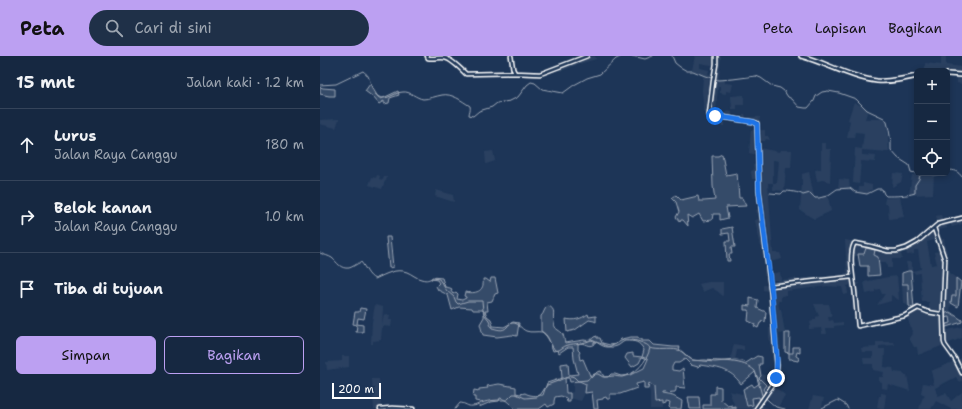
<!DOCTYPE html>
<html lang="id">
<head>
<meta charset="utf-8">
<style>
	:root { --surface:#162841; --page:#1f3048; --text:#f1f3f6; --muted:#9ea6b1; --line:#35445a; --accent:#bca0f2 }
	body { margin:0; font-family:"Shantell Sans",sans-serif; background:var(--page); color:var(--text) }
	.controls { position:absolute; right:12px; top:12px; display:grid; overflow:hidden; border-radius:6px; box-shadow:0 2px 6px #0003 }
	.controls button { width:36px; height:36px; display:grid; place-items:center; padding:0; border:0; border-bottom:1px solid var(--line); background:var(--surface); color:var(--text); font:20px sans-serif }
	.scale { position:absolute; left:12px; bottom:10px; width:49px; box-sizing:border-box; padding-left:4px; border:2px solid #fff; border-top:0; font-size:11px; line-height:14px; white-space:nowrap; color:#fff; -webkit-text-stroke:3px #1d3557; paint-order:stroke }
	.stop { position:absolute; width:12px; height:12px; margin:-9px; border:3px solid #1a73e8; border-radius:50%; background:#fff }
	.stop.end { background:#1a73e8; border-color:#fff; box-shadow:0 1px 4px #0008 }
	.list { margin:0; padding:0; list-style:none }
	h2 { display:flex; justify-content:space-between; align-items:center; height:52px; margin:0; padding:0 16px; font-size:17px }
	h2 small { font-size:13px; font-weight:400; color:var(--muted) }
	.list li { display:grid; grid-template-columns:26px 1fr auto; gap:12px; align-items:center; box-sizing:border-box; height:72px; padding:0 16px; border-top:1px solid var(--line) }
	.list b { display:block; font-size:15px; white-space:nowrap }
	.list p { margin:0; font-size:13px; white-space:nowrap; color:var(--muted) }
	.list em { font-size:13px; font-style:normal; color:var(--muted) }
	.actions { display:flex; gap:8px; padding:12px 16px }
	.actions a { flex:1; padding:9px 0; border:1px solid var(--accent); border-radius:6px; text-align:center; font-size:14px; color:var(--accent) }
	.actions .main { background:var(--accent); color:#111 }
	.icon { flex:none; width:22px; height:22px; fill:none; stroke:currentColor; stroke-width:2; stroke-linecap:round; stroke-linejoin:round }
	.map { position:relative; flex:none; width:642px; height:353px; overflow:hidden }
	header { display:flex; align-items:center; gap:24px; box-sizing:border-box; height:56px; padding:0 20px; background:var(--accent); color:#111 }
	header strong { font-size:19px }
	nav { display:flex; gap:22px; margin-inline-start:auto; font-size:14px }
	.search { width:280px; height:36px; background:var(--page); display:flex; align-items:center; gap:10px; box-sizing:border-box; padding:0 14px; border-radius:22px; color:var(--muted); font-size:15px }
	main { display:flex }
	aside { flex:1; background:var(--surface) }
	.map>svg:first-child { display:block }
	.built { fill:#2a4161; fill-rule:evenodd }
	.green { fill:#364b69; stroke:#9aa5b4; fill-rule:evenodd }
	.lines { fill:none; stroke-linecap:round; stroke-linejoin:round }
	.stream { stroke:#a0aab8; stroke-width:1 }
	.secondary-casing { stroke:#fff; stroke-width:5.5 }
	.primary-casing { stroke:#fff; stroke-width:6 }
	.secondary { stroke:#1d3557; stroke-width:2.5 }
	.primary { stroke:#1d3557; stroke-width:3 }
	.route { stroke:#1a73e8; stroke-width:5 }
</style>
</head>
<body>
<header>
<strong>Peta</strong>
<div class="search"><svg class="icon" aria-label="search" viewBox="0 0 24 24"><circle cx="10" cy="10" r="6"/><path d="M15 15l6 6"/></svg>Cari di sini</div>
<nav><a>Peta</a><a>Lapisan</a><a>Bagikan</a></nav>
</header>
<main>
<aside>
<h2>15 mnt<small>Jalan kaki · 1.2 km</small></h2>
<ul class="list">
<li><svg class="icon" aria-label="ahead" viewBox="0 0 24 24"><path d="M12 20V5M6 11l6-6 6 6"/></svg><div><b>Lurus</b><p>Jalan Raya Canggu</p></div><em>180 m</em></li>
<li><svg class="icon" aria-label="right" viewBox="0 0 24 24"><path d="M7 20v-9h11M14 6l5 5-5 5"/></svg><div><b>Belok kanan</b><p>Jalan Raya Canggu</p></div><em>1.0 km</em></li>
<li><svg class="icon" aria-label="arrive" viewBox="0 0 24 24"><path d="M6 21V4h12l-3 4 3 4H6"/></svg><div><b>Tiba di tujuan</b></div></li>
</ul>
<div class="actions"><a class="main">Simpan</a><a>Bagikan</a></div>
</aside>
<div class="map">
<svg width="642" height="353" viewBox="0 0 642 353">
	<rect width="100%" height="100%" fill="#1d3557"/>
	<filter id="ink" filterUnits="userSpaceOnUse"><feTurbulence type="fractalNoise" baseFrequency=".025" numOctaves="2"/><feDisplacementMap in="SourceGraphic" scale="8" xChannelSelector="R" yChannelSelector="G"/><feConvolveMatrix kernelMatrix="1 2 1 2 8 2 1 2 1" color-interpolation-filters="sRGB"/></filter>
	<g filter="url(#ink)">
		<path class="built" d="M265,0H275L276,3L259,8L241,15L236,12Z
			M375,0H401L399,23L405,24V27L413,28L411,36L406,35V38L400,37V30H398L396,56L406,57L407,55L412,56V62L416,63V60L423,61V58H425L426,61H440L439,66L431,65V70L427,69V66L423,65V68L404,65V70H401L400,61L391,60L390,40H388L387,57L384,56L382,35L383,21L390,23L389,35L388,36V38H390L393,22L384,20L372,14ZM380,7L397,10L395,19L388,18L389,14L380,12Z
			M621,0H626V9L642,11V28L637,27V22L627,21V15H598V14H605V7L621,9Z
			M424,39V49H417V53H412L411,40Z
			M534,46L548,53L545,63H567L569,96L542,94V99L556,100L555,106L541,105L539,128L533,127L535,92L542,93L544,77L535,76L534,82H527L530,65L528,64Z
			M19,63L16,72L0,68V64Z
			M431,74H445V80H448L450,84L446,83L445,85H439V92L459,96L460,94H472L471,112H466L464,135L453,134V127H448L453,197H460L462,203L449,206L450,218L460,216L461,224L476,222V227H482L481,222L514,221L515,225L525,224L524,217H527L525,184L546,188L544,198H538L539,200H533L532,223L534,228L539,227V229L537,230L539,239L535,240L533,228L527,230L528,238L524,239L522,231L507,230L466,235V239L461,240V245H458L459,253H461L465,277L459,278L461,293H459L457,278H455L453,280V283H456L458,308H461L460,327L456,332L465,339L458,351L452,346L446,338L443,333L439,322L443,318L446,320L444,324L447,327L454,315L449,280V272H451L450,258L448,256V235L443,234V229L451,230L458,229L457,224H451L450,220H444V205L435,164L439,163L436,154L439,153L435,137L441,136L440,123H432L431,115L434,114L433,109L438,108L439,99L429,97ZM453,104L459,105L457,127H453Z
			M501,87H506V93H511L510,126L503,124L497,125L495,114L501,113Z
			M173,95L175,105L166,108L165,96Z
			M489,116L494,141L502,143L503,140L508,141L511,155L494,163L480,154L482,128V118Z
			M573,117L583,118L581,126L572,131Z
			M608,117H614L613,138L589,139L592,119Z
			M57,119L60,120L59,123L63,124L64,121H67L66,125H65L62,133L49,129L52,121L56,122Z
			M519,123L529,124L530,134L518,133Z
			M543,127L552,129V134H549V138L538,137L539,131H543Z
			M116,134L133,139L134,146L115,140Z
			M580,141L584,161L569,163L568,148H564L565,142Z
			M621,159L623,165L642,159V168L632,171L630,167L626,168L627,172L619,174L621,183H624L627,197H625L629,217L636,222V241H632L630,256L623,258V275L642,271V282L598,299L597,291H594L589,282L593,278L587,261L596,254H598L609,258V246H602L600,217L595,218L594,216H591V215H588L586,206H592V215L601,213L598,194H594V198L587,199L586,195L581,197L582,203H572V212H567L566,206H559L558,201L554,199L555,194H552L553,188L566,193V197H581L579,192L600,183V182L604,180L603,176L611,173L610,170L615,168V167L618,166L616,160ZM614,184L617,190L620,189L621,195L614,196L617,208L611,209L607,186Z
			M577,220L579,244L571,239V245L557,249L565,238H562L560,233L555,234V236L546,238L544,226L568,221Z
			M389,226H403V240L397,235L392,232L387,234L383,236L379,228Z
			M588,227L589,250L583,247L582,228Z
			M494,248H509L512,261H508L509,265L513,264L514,267L523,266V269L514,270V272H506L507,278H502L501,272L489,273V270H491L490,266L493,265V264L496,263V261L499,260Z
			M55,249L63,251L62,269L64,258L70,259L69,264H72L71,271L62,270L61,284L53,285V288H51L52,266Z
			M556,286H574L575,289L559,290V293H565L564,311L573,312L574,316L583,317L584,319H587L590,335L568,328L567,333L562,332V326L559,325V321H563L564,316L553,314V308H544L543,302H553V296H542L541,292L556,291Z
			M414,288L424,290V294H417L415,304L410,305Z
			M22,300H29V311L7,314L6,306L22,305Z
			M642,302V325L639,326L636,321L615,332L618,340L626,337L631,345L642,336V353H631L616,345L611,353H599L603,341L604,342L605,339L601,337L603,327L614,329L611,315Z
			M52,323H59L61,353H54Z
			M259,325L266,328L265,337L261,345L250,342V337L253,336V326Z
			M329,327L334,331L335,347L342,346V353H330V336L328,333Z
			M409,335L422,338L424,337L427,350L432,342L439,341L441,350L448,352L447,353H416V352L411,353L412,349L414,348Z
			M561,337L566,338L564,353L557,351L559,340H561Z
			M493,340L504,342L501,353H489Z"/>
		<path class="green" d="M50,28L58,41L61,43L78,35L79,39L70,42L69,47L64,48V45L62,46L59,48L53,41L45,35Z
			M0,31L3,32L15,33V40H9L0,38Z
			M402,98L406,119L417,117L419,142H422L426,150L406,151L408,162L400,164V158H393L392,164L383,165L379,158L372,162L367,159L368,170L363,164H361L360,166L356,161L359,156L356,146L352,142L356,139L361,144L378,140L379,145H384L395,144L393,130L392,100H398Z
			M412,171L415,191H411L412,198H409L410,205H407L406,185H410L409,177L402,178V173Z
			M66,181H70L73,211L69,212Z
			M546,192L555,194L554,199L558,201L560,219L548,220V210H540L538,198H544Z
			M588,215H591L594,253L589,250L588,228H582V217Z
			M112,221L122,222L125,231L130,232L132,233L131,235L133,238L136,236L138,238L137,243L142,244L146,242V241L144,240L145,236C155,238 165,236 163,223H166L170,226L171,222H175L178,237L175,238L172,245L167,246L168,255H165L167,260L171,263L173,270L184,271L193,266L199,267L197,280L192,279L177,281L163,279L160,268L164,261V255L162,254H153L152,252L139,251L132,254L128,239L118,234L116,230L119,227L117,224L111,223Z
			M636,222L641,226L638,251L631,247L632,240H636Z
			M430,242L438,244L437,252L446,256L445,266L442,265L441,267H440L438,272L434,270L435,268L428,265L429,254H424V249L430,250Z
			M228,250C237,253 232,259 234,267C235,274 238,273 242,277C244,279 244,284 245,287L264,284C269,285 271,284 274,281L277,280V282H280L282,287L290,289L296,288L301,283L311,281H318L319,283H322V285H330L334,289L353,291H360L359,293L372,304L395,306L416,304L423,305L426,307L437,300L442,301V308H439L441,320L439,322L446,329L443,333L446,338L441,351L439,341L432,342L433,349L427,350L423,333L432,328L434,331L440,327L435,316L421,328C410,312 397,312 380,309L378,311L371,309L365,303L359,307H354L352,311V314L359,315L363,312L365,332L356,331V334L355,336L342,337V338L353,340L362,345L361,353H350L349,352L350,347L345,346V348L342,349V346L335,347L334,331L329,327L328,333H324V326L316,328L317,332L300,338H290V343H287L286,341L283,342V343L277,344L278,353H274L272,336L265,337L266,328L259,325L250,326L249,322H245L246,337H250V346H247L246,342L241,340L235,341L234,345V348L228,351L226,348L219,353H195C191,349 186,343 180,342L179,345L171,346L159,351L160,346L155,345V341H153L154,334L159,335V333L168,332L167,330L179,328L196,331V337L200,338L205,337C210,340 216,340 223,339L227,327L242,322L241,308L248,307L249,319L258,318L254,303L253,291H248L239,297L238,294L233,295C230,287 229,279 221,275V260C224,258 224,252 228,250ZM305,285C315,285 319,285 324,294L322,301L313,300V297L307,298L305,302L312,311L319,307L322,301L328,303L324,312L310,319L301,320L295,318H291L288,321H284L281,315L277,316L271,322L263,303L260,304L259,298L260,296L258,294V288C265,285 268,293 274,288V286C282,286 288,294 297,290C300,289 302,286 305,285Z
			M40,252L46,253L44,263L38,262L37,268L43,269V276H36L37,269L33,268L35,256H39Z
			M630,256L642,264V266L623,272V269L631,267L630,261L623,262V258Z
			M268,258L269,261L276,260V266L274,265L269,264L255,274L247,276L246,263C254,265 261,263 268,258Z
			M465,277H470L469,297H473V291H480V297L477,296L476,300L479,302L478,305L473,304L472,303H469V297L465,296Z
			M395,330L401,331V344L408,350L412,349V352L416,351V353H383V349H390V338H395Z
			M368,341H379L380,353H370Z"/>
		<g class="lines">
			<path class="stream" d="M312,0L325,3L333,0
				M352,0L355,7L360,11L367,15H373L385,20L398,24L413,23L436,20L441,22L452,30L460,32L464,35L468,41L472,43L479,51L485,52H488L494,45L496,40L502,36L508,35L519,37L536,43L547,54L564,62L567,66L569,74L571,86V94L578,102L589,109L591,116L600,118L601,117
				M0,29L16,28L43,15C45,17 47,18 48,20C51,26 52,38 59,41C67,45 75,36 83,36C90,35 96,42 103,43C109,43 116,40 122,39C132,37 142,45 150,50C151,53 149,56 149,59L153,60L159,55L172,51L177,47L190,45L198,41L207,29L211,26L215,27L222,33L243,37L254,29L267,22L280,18L296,3L302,0H305
				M627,114C634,114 638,115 642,121
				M608,117L614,119L623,118V117
				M450,137L461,138L464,135C469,135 479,136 483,139L490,137L495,142H499L507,140L517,133L530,132L535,136L547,138L557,133H562L564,138L566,140C576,140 586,140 595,137V129L599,123L600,119
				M0,197C4,199 9,200 12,202C18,207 20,213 29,212C33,211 36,208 41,206C46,212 48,220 55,223C66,218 76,212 87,216C92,218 96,222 101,223C108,225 108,223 113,222C113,222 119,223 119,223L127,235L134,241L136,246L138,248L148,245H162L163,254L164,258L169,264L170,268L172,272C177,273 183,276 187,271C189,269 189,268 192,267C198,266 201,273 206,275C211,277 217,275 222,276C229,281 230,289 236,295C241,294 243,290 248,289C255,287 264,288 271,284C277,285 281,291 288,291C296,290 300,282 310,284C315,284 321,286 325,288C326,288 330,291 330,292C339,295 349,292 358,294C363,295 367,302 373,304C377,305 381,304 385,304C401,306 423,303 435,315L442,339L456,351L465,353
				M135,353L140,347C145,347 148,351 152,350C156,350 158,348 161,347C170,344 178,344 187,344L193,338H196L205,342L217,341L221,338L227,329L238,325L242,323L251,320L254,321L258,325L267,324L274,318H278L283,321C286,321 290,320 293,320C296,320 298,321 302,321C316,318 327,306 330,292
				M502,353V352L518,344L526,349L528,353"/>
			<g class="secondary-casing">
				<path id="secondary" d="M107,0L108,2C114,3 119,1 125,2C131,3 142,14 146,18L195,17L220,18L267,0
					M191,0L193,13L195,17
					M396,0V8L393,26L389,59L434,66L437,67V69L439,134L451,238L457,309L456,324L436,353
					M614,172L625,204L623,252L624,286L625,289L635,303L642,317
					M450,230L532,221
					M623,259L620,258L608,256L598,252L584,260L538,270C537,259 536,248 535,238C534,225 528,200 534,188L535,187L550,190L568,195H576L586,192L597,186L618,168L642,162
					M60,353L72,352L93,353"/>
			</g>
			<g class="primary-casing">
				<path id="primary" d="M481,0C507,7 531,22 557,25C571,26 584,23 597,20
					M627,18L642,19"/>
			</g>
			<use href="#secondary" class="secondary"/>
			<use href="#primary" class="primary"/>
		</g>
	</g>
	<g class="lines" filter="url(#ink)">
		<path class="route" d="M395,60L434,66L437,68L439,134L452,238L457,302L456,322"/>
	</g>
</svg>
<div class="controls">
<button>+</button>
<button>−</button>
<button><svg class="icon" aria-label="locate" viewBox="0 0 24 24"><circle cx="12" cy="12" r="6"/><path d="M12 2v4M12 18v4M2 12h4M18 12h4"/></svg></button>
</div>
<div class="scale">200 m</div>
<div class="stop" style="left:395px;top:60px"></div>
<div class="stop end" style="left:456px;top:322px"></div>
</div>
</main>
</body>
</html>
